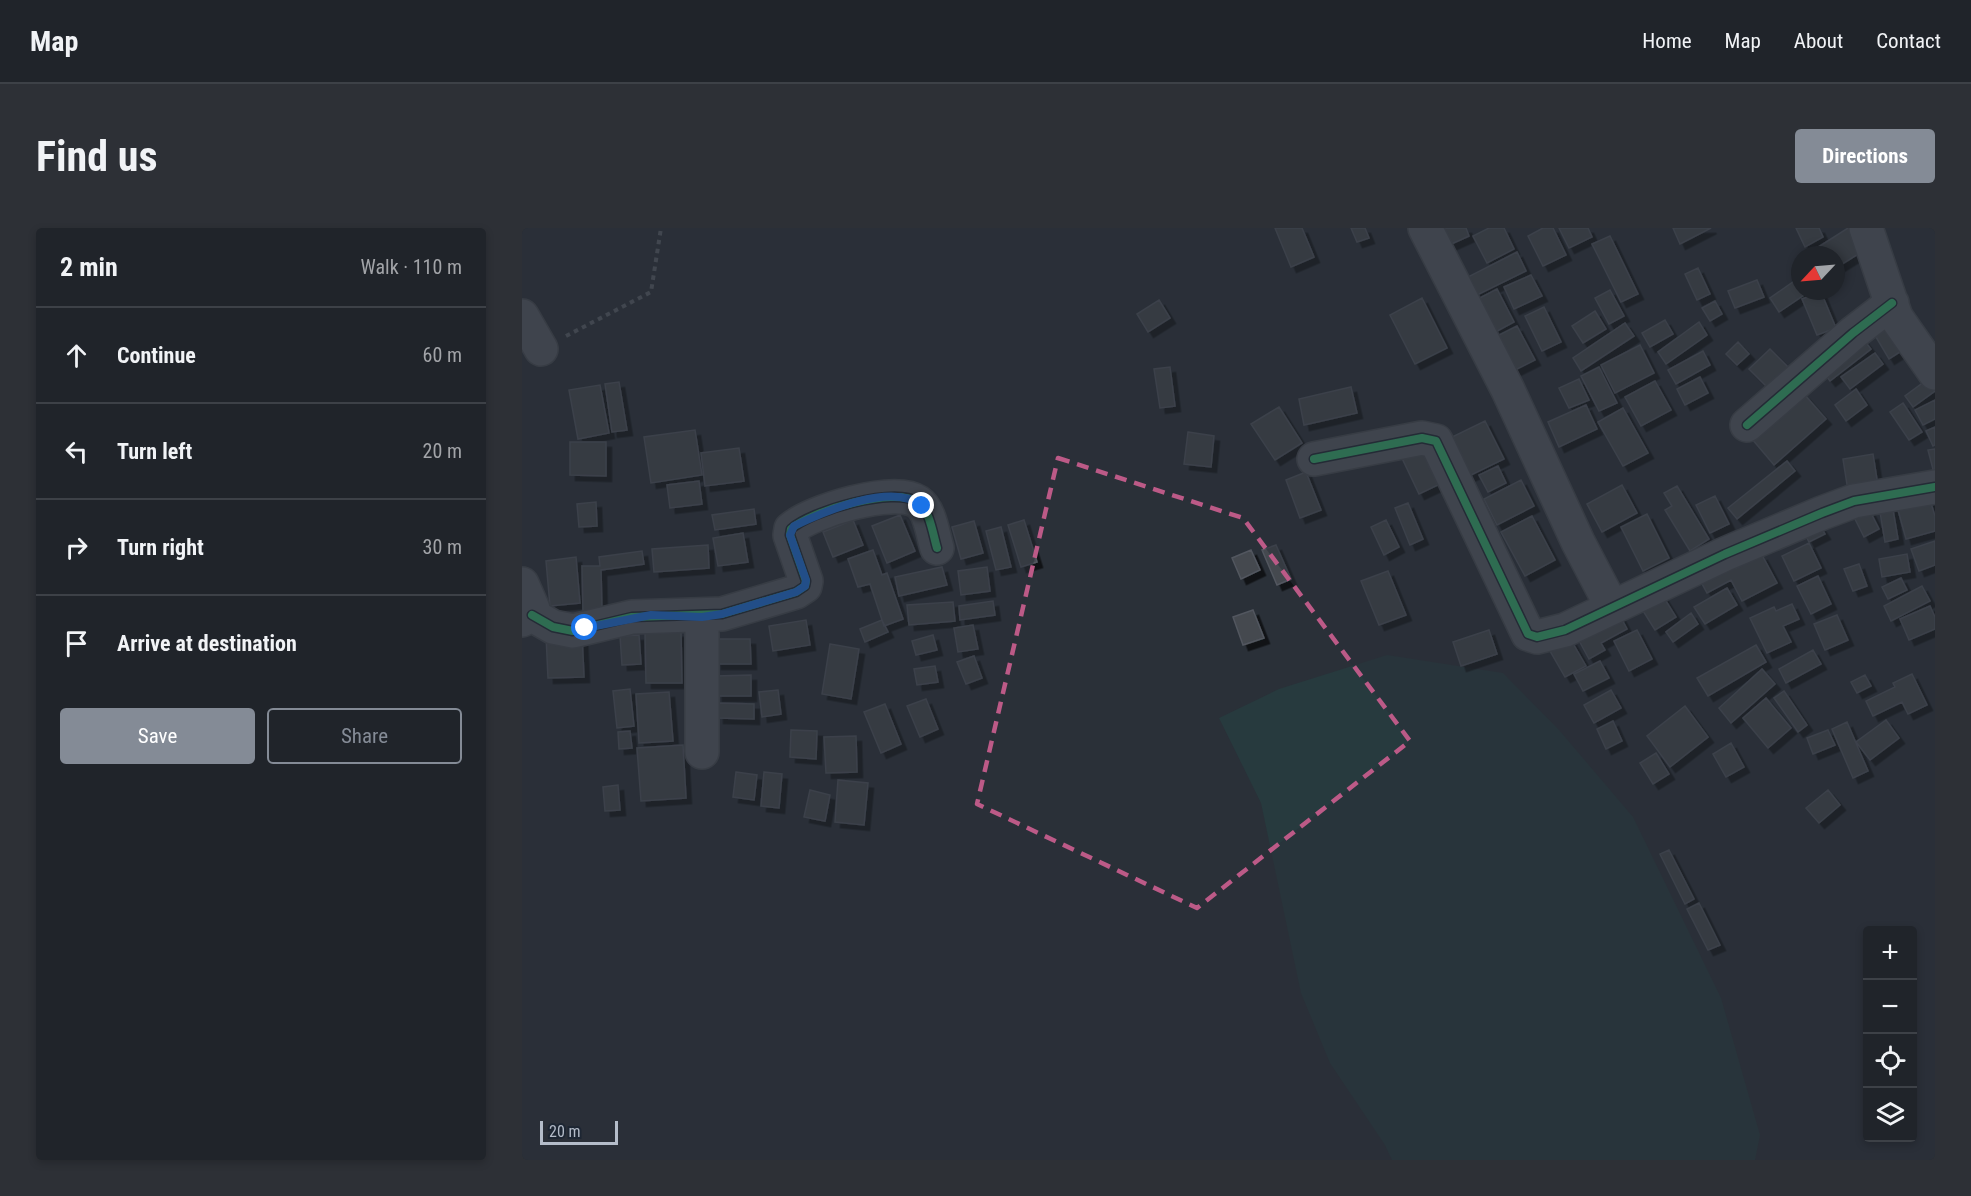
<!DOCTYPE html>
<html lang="en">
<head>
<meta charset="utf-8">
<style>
	:root { --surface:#20242a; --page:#2d3036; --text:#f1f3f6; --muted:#a2a4a8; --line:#3d4147; --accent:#848b96 }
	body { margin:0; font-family:"Roboto Condensed",sans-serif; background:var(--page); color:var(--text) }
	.controls { position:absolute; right:18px; bottom:18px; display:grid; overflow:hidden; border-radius:6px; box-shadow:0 3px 9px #0003 }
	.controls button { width:54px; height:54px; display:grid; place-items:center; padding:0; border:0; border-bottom:2px solid var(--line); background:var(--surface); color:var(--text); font:30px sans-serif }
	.compass { position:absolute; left:1269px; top:18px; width:54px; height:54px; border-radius:50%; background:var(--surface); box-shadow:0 3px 9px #0003; rotate:244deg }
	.scale { position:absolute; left:18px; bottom:15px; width:78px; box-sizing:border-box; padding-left:6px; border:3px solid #b4bcc9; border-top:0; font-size:16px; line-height:21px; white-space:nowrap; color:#b4bcc9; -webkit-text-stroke:4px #1d2633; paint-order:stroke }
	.stop { position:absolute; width:18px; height:18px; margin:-14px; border:4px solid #1a73e8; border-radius:50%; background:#fff }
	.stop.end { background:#1a73e8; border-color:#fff; box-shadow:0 2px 6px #0008 }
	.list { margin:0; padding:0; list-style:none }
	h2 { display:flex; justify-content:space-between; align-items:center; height:78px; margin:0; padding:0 24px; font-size:26px }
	h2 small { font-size:20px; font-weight:400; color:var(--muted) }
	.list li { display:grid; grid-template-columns:39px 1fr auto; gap:18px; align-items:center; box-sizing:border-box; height:96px; padding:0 24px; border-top:2px solid var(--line) }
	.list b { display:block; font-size:22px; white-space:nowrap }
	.list em { font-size:20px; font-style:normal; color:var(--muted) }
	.actions { display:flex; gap:12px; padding:18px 24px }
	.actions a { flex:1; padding:14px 0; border:2px solid var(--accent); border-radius:6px; text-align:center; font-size:21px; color:var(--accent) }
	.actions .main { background:var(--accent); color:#fff }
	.icon { flex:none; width:33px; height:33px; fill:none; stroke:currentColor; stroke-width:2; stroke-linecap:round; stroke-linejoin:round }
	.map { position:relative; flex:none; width:1413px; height:932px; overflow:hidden; border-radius:6px }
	header { display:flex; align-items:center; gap:36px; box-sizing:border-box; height:84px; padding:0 30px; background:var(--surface); border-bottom:2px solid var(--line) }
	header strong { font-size:28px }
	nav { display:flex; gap:33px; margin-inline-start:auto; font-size:21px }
	.intro { display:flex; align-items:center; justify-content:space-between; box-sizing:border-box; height:144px; padding:0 36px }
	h1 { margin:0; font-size:42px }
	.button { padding:15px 27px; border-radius:6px; background:var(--accent); color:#fff; font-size:21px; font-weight:700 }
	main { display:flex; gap:36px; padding:0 36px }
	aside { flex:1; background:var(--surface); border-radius:6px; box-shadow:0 3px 9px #0003 }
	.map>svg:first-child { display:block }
	.green { fill:#273a3e }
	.building { fill:#444950; stroke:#52575f; stroke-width:1.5; filter:url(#shadow) }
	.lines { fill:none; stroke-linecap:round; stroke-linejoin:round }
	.minor-casing { stroke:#484c53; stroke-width:36 }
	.path { stroke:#5d636a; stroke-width:4; stroke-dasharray:4.5 4.5; stroke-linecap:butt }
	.minor { stroke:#5a5e66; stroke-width:33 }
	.cycleway-casing { stroke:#1d2633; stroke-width:11 }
	.cycleway { stroke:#33b770; stroke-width:8 }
	.route { stroke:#1a73e8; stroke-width:8 }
	.marked { fill:none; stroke:#bc5a87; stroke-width:4.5; stroke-dasharray:12 8; stroke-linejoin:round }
</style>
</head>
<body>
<header>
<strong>Map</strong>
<nav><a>Home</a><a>Map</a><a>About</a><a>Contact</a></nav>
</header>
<div class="intro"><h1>Find us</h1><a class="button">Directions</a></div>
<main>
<aside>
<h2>2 min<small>Walk · 110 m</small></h2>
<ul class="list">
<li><svg class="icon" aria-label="ahead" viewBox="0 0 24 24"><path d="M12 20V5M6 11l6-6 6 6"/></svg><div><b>Continue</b></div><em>60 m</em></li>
<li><svg class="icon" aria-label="left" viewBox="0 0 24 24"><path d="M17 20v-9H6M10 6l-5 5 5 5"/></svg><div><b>Turn left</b></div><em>20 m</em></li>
<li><svg class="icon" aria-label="right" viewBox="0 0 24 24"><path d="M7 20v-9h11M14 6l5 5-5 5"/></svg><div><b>Turn right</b></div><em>30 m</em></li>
<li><svg class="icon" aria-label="arrive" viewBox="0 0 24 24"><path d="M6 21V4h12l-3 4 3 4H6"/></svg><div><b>Arrive at destination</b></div></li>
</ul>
<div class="actions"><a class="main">Save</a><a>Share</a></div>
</aside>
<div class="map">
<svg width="1413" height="932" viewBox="0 0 1413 932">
	<defs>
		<filter id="shadow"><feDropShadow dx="5.5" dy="5.5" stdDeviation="0" flood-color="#0009"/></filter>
	</defs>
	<rect width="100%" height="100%" fill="#2a3038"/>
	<path class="green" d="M865,427L981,445L1037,502L1111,589L1199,770L1238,907L1233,932H870L863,917L808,835L779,765L739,575L697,490L757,461Z"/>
	<path class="building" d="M753,0H780L792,29L769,39Z
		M829,0H843L847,10L835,14Z
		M916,0H944L947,8L925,18Z
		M967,0H982L992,21L965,35L951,8Z
		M1021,0H1031L1044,27L1021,38L1006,8Z
		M1037,0H1066L1070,9L1047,20Z
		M1151,0H1189L1158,16Z
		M1274,0H1297L1301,9L1283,19Z
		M1326,0H1334L1346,20L1314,40V27H1289L1287,25Z
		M1088,8L1116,66L1099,74L1070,16Z
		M995,24L1004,43L951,69L942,51Z
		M1176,40L1188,66L1175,72L1163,46Z
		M1009,47L1020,68L992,81L982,59Z
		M1278,49V63H1288L1257,84L1248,70Z
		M1235,52L1242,69L1213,80L1206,63Z
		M975,61L992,94L968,107L950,74Z
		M1088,62L1102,88L1087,96L1073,70Z
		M1299,64L1314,100L1295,107L1280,71Z
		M900,70L925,120L893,136L868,87Z
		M637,72L648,90L626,104L615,86Z
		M1193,73L1200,86L1188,93L1180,80Z
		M1022,79L1039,114L1020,123L1003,88Z
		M1073,83L1084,101L1061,115L1050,98Z
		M1362,90L1381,122L1367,131L1348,99Z
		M1143,92L1151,106L1128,119L1120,105Z
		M1177,94L1185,107L1144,136L1136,124Z
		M1103,95L1112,108L1059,143L1051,130Z
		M995,98L1013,132L993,142L975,108Z
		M1338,107L1349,121L1308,153L1297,139Z
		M1216,114L1227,126L1215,137L1204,126Z
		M1118,117L1132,145L1093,165L1079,137Z
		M1248,121L1269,142L1249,163L1227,141Z
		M1181,123L1188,137L1154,156L1146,142Z
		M1353,125L1361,136L1328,161L1319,149Z
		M648,139L653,178L638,180L632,141Z
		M1077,139L1095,175L1077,183L1059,148Z
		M1410,148L1413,152V163L1391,179L1383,168Z
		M1178,149L1186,165L1163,177L1155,161Z
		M1057,151L1067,172L1047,180L1037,160Z
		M1133,153L1149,182L1119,198L1103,169Z
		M97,154L105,202L90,204L83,156Z
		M78,157L87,205L56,211L47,162Z
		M829,159L835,185L782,197L777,171Z
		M1334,161L1345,177L1324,193L1313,177Z
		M1282,166L1304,191L1252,237L1230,211Z
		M1413,172V191L1401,197L1393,182Z
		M1381,175L1400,204L1387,212L1368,184Z
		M1064,177L1075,201L1037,219L1026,194Z
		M757,179L780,215L753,232L729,196Z
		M1101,180L1126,225L1101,238L1076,194Z
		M963,193L982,231L947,248L928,210Z
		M1413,199V217L1411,218L1404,203Z
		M173,202L180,247L129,255L122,209Z
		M666,204L692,208L689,239L662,236Z
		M48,214H84V248L48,247Z
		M899,219L916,257L897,266L879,228Z
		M217,220L222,253L183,258L179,225Z
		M1413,221V249L1406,222Z
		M1351,226L1356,258L1326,263L1321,231Z
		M1265,233L1273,243L1215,291L1206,280Z
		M976,238L984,255L966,264L957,247Z
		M784,244L799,282L778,290L764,252Z
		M999,252L1012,278L975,297L962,271Z
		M177,253L180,276L148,280L145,257Z
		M1100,257L1115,285L1080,304L1065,276Z
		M1155,258L1187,311L1168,323L1143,282L1150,278L1142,265Z
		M1193,268L1207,296L1188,305L1174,277Z
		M1408,272L1413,288V303L1384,311L1376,282Z
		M74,274L75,298L57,299L55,276Z
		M886,275L901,311L888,317L873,280Z
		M1370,276L1376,311L1363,314L1357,278Z
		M1346,279L1357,301L1342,309L1331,287Z
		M232,281L234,296L193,302L190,287Z
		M1125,286L1147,330L1121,343L1099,299Z
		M378,287L393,323L365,335L350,298Z
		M1010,288L1033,332L1003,348L979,304Z
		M331,292L341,317L311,329L301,304Z
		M502,292L515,334L499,339L486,297Z
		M864,292L877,319L862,327L849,299Z
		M452,293L461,325L439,331L430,299Z
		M1298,298L1303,306L1287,314L1283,306Z
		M479,299L489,339L474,342L464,303Z
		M221,305L226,334L196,338L191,310Z
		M1413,313V337L1397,343L1389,321Z
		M1287,315L1299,340L1272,353L1260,328Z
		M186,317L187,340L132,344L130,321Z
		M754,317L769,351L755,357L740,322Z
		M351,322L360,347L365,345L381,391L362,398L348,356L336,359L326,331Z
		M729,322L738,342L719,351L710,330Z
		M120,323L122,336L79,342L80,383L61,384L60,338H78L77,329Z
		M1385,326L1388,344L1360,349L1357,331Z
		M1240,327L1255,355L1220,373L1209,352L1185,365L1178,352L1211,335L1214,340Z
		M54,329L58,375L28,378L24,333Z
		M1337,336L1345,358L1331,363L1322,341Z
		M420,339L425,357L377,368L373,349Z
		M465,339L468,363L439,367L436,343Z
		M866,343L884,387L857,397L839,353Z
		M1296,348L1309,376L1289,386L1275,358Z
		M1379,350L1385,362L1366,371L1360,359Z
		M1400,358L1408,373L1369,393L1362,378Z
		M1205,360L1215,377L1183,396L1172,379Z
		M1139,365L1154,389L1133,402L1118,378Z
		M471,373L473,387L438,392L437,378Z
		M431,374L433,393L387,397L385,377Z
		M1270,376L1277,391L1261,398L1269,414L1245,425L1228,390L1252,379L1254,383Z
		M1408,378L1413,389V401L1387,412L1378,391Z
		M731,382L742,410L721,417L711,389Z
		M1096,384L1105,401L1079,415L1083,422L1067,431L1054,407Z
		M1169,385L1176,396L1151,414L1144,404Z
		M1315,387L1326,412L1303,422L1292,396Z
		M284,392L288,417L251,423L247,398Z
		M360,392L366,404L343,414L338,401Z
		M451,397L456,421L436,424L432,400Z
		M967,402L975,426L939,438L931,414Z
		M1115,402L1130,431L1107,443L1092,413Z
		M123,404H159L160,455H124Z
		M60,406L62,449L26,450L24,407Z
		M117,407L119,436L100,437L98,408Z
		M411,407L415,422L394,427L390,413Z
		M193,411H228L229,436H194Z
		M1049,412L1064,438L1043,449L1028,423Z
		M308,416L337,421L329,471L300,466Z
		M1234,417L1244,434L1186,468L1175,450Z
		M1291,422L1299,436L1264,455L1257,441Z
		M452,428L460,450L444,456L435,434Z
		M1078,433L1087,450L1061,463L1052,446Z
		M413,438L416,454L395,457L392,441Z
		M1240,441L1253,456L1209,495L1197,480Z
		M1390,446L1405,477L1386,486L1380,474L1351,488L1344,473L1373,459L1371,455Z
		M229,447V468H195L194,448Z
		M1343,447L1349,458L1335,465L1329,454Z
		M108,461L112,498L95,500L91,463Z
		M256,462L259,486L240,489L237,464Z
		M1089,462L1099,480L1072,495L1062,477Z
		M1262,463L1285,497L1276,504L1252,470Z
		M147,464L151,513L117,515L114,466Z
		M1244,470L1269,500L1246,520L1221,490Z
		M404,471L416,501L398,509L385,478Z
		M196,475L232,476V491L196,490Z
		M363,476L379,516L359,525L342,484Z
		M1163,478L1186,509L1148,539L1125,508Z
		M1364,492L1377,510L1348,532L1334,514Z
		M1091,493L1100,513L1084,521L1075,501Z
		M1325,494L1346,543L1331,550L1310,501Z
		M269,502L295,503L294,531L268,529Z
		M1306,502L1313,517L1291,526L1285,510Z
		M108,503L110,520L97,521L96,504Z
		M334,508L335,544L304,545L302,509Z
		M1209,515L1222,539L1204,549L1191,526Z
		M161,517L164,570L119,573L115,520Z
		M1134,525L1147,546L1131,556L1118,535Z
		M214,544L235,547L232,572L211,569Z
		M242,544L260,546L257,580L239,578Z
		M316,552L346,555L342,597L313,594Z
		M96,557L98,582L83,583L81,559Z
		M288,562L308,567L303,593L282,589Z
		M1306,562L1318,577L1297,595L1284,580Z
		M1147,622L1172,671L1163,676L1138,626Z
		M1177,675L1198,717L1186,722L1165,681Z"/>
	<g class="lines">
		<g class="minor-casing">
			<path id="minor" d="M903,0L986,162L1056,314L1090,379
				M1344,0L1374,89L1413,145
				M0,88L19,121
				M1225,197L1331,105L1370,75
				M792,231L900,210L914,213L1006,406L1015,409L1043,402L1203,326L1300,285L1332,273L1413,259
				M0,356L11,381L10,387L0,392
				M10,387L31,399L51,403L110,389L200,386L274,364L283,358L284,353L268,307L269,301C289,283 372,258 396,274C408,282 411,307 415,320
				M180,524V389"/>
		</g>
		<path class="path" d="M44,108L129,64L139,0"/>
		<use href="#minor" class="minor"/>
		<g class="cycleway-casing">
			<path id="cycleway" d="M1225,197L1331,105L1370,75
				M792,231L900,210L914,213L1006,406L1015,409L1043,402L1203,326L1300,285L1332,273L1413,259
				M10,387L31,399L51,403L110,389L200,386L274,364L283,358L284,353L268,307L269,301C289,283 372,258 396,274C408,282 411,307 415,320"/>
		</g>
		<use href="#cycleway" class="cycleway"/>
	</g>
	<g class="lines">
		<path class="route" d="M63,400L129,387L180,389L200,386L274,364L283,358L284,352L268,307L272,298C301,284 371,253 400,278"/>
	</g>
	<path d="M0 0H1413V932H0ZM536,230L721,290L888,513L675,680L455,576Z" fill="#2a3038" fill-opacity=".55" fill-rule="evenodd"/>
	<path class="marked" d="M536,230L721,290L888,513L675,680L455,576Z"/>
</svg>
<div class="controls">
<button>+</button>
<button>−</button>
<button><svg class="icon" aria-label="locate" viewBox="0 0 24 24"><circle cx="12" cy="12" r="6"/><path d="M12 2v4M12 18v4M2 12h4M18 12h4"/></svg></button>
<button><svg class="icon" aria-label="layers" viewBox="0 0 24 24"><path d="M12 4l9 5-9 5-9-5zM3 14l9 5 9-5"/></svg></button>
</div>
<svg class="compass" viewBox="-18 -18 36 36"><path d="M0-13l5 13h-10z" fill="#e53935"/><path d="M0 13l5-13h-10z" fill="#a2a4a8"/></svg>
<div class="scale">20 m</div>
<div class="stop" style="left:63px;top:400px"></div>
<div class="stop end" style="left:400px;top:278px"></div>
</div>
</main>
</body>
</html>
